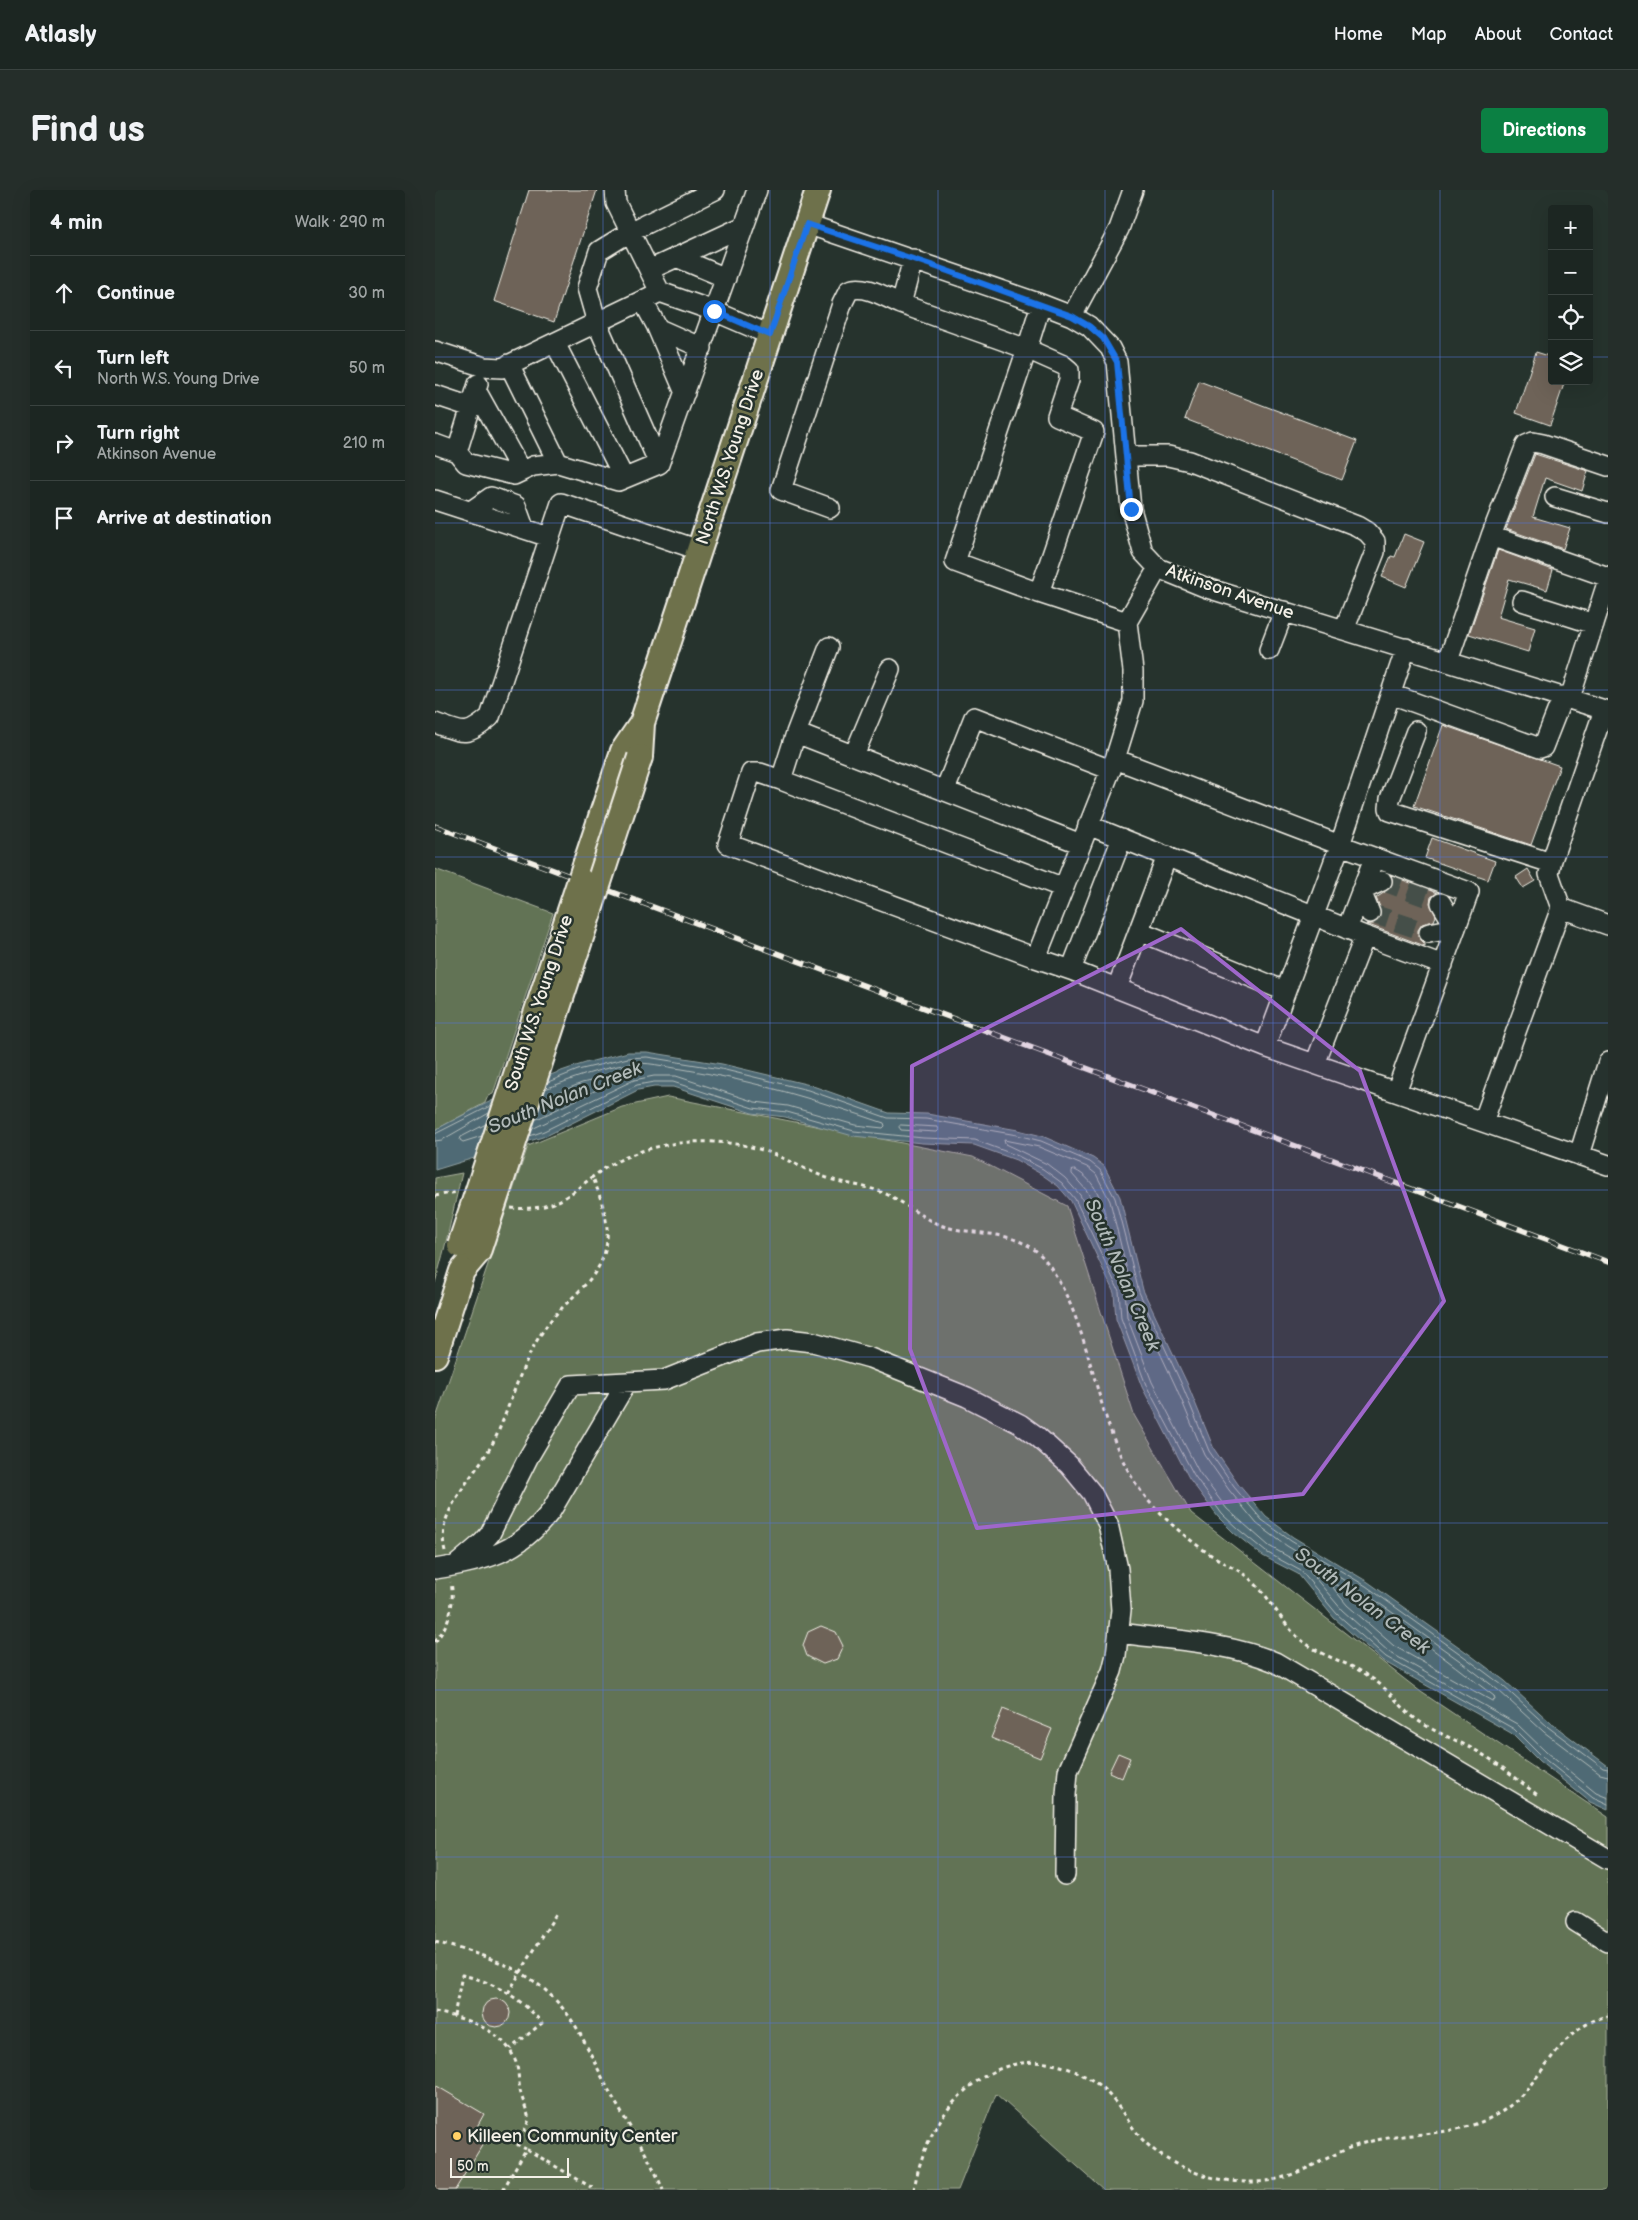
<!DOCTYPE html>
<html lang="en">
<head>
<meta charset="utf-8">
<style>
	:root { --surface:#1c2622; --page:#252e2a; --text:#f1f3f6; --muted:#a0a5a5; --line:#3a4340; --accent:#0b8043 }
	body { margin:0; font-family:"Balsamiq Sans",sans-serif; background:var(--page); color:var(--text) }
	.controls { position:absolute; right:15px; top:15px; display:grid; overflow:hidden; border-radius:5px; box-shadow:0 5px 20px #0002 }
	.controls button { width:45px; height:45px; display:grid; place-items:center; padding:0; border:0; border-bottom:1px solid var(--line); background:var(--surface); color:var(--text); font:25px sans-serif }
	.scale { position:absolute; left:15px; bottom:12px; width:119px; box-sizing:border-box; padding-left:5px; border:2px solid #f4f1e8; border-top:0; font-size:14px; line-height:18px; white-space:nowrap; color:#f4f1e8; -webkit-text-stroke:4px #26332d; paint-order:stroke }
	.stop { position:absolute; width:15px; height:15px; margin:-11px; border:4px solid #1a73e8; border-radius:50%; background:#fff }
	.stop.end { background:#1a73e8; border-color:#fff; box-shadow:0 1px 5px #0008 }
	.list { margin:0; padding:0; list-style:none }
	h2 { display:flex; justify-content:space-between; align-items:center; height:65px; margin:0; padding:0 20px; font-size:21px }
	h2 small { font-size:16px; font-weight:400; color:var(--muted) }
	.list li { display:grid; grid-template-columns:32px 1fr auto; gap:15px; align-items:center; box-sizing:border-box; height:75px; padding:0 20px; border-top:1px solid var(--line) }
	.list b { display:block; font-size:19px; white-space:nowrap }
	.list p { margin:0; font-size:16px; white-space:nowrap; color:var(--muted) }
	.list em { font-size:16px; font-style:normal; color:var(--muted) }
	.icon { flex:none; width:28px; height:28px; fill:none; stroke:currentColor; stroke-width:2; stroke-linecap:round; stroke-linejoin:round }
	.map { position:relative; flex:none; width:1173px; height:2000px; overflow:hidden; border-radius:5px }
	header { display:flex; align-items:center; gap:30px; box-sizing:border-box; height:70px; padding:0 25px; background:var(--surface); border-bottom:1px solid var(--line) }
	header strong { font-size:24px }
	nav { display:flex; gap:28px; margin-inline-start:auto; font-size:18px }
	.intro { display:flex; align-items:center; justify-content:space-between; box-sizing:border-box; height:120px; padding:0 30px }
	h1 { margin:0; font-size:35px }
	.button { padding:12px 22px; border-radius:5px; background:var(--accent); color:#fff; font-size:18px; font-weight:700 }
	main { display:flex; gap:30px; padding:0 30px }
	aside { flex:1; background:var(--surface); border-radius:5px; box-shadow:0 5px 20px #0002 }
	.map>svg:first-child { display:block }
	.green { fill:#627355; stroke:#abb29e }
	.water { fill:#4f6b75; stroke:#91a1a3 }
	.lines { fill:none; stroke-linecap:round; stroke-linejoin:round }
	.shore { stroke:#b2bbba; stroke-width:1 }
	.building { fill:#6e6458; stroke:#f4f1e8 }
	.minor-tunnel { stroke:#455049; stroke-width:19; stroke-dasharray:19 9; stroke-linecap:butt }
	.minor-casing { stroke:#f4f1e8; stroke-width:22 }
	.major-casing { stroke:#f4f1e8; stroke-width:28 }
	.path { stroke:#f4f1e8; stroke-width:3; stroke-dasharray:4 4; stroke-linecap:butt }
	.minor { stroke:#26332d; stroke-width:19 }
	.major { stroke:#6e714b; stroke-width:24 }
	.rail-casing { stroke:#f4f1e8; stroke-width:5.5 }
	.rail { stroke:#26332d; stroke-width:4; stroke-dasharray:11; stroke-linecap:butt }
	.major-bridge-casing { stroke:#f4f1e8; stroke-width:28; stroke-linecap:butt }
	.major-bridge { stroke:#6e714b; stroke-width:24 }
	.route { stroke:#1a73e8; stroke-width:6 }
	.marked { fill:#9f67cb; fill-opacity:0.2; stroke:#9f67cb; stroke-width:4; stroke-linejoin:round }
	.grid { fill:none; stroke:#5377dc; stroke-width:1; stroke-opacity:0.55 }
	.poi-dot { fill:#ffd166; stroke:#26332d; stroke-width:2 }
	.labels { text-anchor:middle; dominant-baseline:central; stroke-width:5; stroke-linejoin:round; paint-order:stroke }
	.street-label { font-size:18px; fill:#f4f1e8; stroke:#26332d }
	.poi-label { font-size:18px; fill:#f4f1e8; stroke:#26332d; text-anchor:start }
	.water-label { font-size:19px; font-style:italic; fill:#b2bbba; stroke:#26332d }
</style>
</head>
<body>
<header>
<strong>Atlasly</strong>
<nav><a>Home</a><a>Map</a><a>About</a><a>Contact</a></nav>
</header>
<div class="intro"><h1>Find us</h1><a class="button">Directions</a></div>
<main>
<aside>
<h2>4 min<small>Walk · 290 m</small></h2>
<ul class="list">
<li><svg class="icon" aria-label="ahead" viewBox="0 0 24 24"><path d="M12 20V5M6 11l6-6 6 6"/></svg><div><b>Continue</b></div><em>30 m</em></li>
<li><svg class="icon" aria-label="left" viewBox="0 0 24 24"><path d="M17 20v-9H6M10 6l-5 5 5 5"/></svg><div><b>Turn left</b><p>North W.S. Young Drive</p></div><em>50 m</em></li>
<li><svg class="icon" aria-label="right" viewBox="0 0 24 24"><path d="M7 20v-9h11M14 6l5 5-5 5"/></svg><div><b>Turn right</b><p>Atkinson Avenue</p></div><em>210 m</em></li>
<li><svg class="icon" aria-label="arrive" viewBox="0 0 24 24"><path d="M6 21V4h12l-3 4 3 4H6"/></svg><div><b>Arrive at destination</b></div></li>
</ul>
</aside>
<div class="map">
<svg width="1173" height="2000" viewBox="0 0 1173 2000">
	<rect width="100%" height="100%" fill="#26332d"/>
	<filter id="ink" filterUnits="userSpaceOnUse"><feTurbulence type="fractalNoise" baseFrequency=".02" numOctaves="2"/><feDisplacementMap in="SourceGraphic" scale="10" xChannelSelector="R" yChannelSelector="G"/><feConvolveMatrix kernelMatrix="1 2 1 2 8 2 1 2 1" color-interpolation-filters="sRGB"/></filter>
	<g filter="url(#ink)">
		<path class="green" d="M0,679L118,723L58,904L53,906L50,913L0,940Z
			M233,907L538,967L632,1016L699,1225L756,1323L986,1502L1173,1627V2000H669L561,1904L523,2000H0V1231L93,956L187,917Z
			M27,983C18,1020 11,1056 0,1093V988Z"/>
		<path class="water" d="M193,862H212L287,874L375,895L454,923L492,924L583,940L607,946L658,968L669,976L685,1007L708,1100L752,1193L779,1259L803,1294L831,1327L858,1347L933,1392L1034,1464L1070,1491L1116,1533L1173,1576V1620L1155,1612L1104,1571L1076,1543L948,1471L899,1428L863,1384L828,1366L799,1343L783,1327L754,1288L707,1197L681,1129L679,1103L636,1011L623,996L606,984L581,970L539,955L487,953L418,946L350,927L317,923L238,897H219L203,900L111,946L0,980V940C45,916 91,892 141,876C158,870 176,867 193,862Z"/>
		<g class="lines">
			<path class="shore" d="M113,892L143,880L193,868L212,867L286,879L373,900L453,928L491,929L582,945L606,951L655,972L665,980L680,1008L704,1102L747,1195L774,1261L799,1297L827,1330L856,1351L931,1396L1031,1468L1067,1495L1113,1537L1168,1578L1173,1579
				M100,930L182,890L183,887L181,885L147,893L107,909
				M466,935L502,937L503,940L501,942L466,940L464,937Z
				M97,939L199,890L219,886H241L320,912L353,916L420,935L448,938L450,936L449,933C382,910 317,890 247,879C230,877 211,871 194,874C165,878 137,889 110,899
				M0,944L57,915
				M47,946L28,952L25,950L26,947L51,934
				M95,946L109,941L202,895L219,892H238L318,918L352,922L419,941L488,948L540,950L583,966L608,979L627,993L640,1009L684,1101L686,1128L711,1195L759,1285L787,1324L803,1339L831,1362L866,1381L902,1424L951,1467L1079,1539L1107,1567L1158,1608L1173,1615
				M0,951L7,950L54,923
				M640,980C661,990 667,1011 672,1032L671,1035L668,1034L652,1001L637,984V981Z
				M899,1395H902C957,1427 1008,1467 1059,1506L1060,1510L1057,1511L959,1456L912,1415L899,1399Z
				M1173,1586L1165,1584L1109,1542L1063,1500L1028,1473L927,1401L852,1356L822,1334L794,1300L769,1264L741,1197L698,1105L675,1011L661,984L652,977L604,957L569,950L570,954L612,974L630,988L645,1005L690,1099L692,1127L717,1192L764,1282L792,1319L834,1356L870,1376L907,1420L954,1462L1082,1534L1111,1562L1161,1603L1173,1608"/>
		</g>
		<path class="building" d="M94,0H162L119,132L59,111Z
			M1101,162L1117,167V191H1130L1115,235L1081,223Z
			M764,191L922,251L907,290L750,229Z
			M1100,264L1153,281L1147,301L1110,288L1098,327L1135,338L1128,359L1071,339Z
			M969,344L989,352L971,397L947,387L956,366L960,367Z
			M1063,360L1118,380L1112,400L1074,389L1063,427L1100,438L1093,462L1034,444Z
			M1008,535L1125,576L1096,655L979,616Z
			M997,648L1060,671L1053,690L990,668Z
			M1093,679L1100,691L1088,698L1081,687Z
			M957,686L1003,703L996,707L995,713L1001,726L999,731L987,734L983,740V746L990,754V756L931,734H939L944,729L946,719L941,708L956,698L958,692Z
			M386,1436L401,1442L408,1456L402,1469L388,1474L372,1466L368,1455L373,1442Z
			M568,1519L617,1539L605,1568L556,1548Z
			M683,1563L695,1568L687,1588L674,1582Z
			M47 1823a14 14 0 1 1 28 0a14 14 0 1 1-28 0Z
			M0,1895L49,1924L39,1942L51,1949L20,2000H0Z"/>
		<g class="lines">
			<path class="minor-tunnel" d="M947,691L1006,713
				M935,723L994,743"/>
			<g class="minor-casing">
				<path id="minor" d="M180,0L181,13L225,102L279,121L335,145
					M372,34L606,114L637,126L654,136L675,158L682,172L696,319L708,362L723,378L772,398L1173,521
					M241,67L291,88
					M478,69L466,114L592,159L606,114
					M214,80L309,36
					M208,111L221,135L250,203
					M637,126L684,39L698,0
					M221,135L224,139L267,158
					M120,153L189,288
					M0,161L49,177L67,178L225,102
					M74,174L123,273
					M41,200L86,281
					M0,205L36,217
					M0,254L22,262L31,273L79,285L98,276L123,273L183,291L224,274L322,0
					M22,262L43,194
					M691,266H733L755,271L922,336L932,342L940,351V362L909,440
					M224,274L162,133L152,98L164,61L195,42L280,0
					M1120,307L1173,323
					M0,310L114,347
					M395,318L346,300L407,114L414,100C431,94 450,107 466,114
					M36,321L56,307L81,316L89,338
					M1056,346L1173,387
					M604,403L520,372L592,159L628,175L634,180V190L622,226L659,242L604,403L692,432L723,378
					M1087,411L1159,434
					M394,457L361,543L646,654
					M834,460L849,421
					M1013,471L1056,346L1091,255L1098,252L1108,254L1173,276
					M956,504L1105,558L1108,557L1128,506
					M1135,508L1173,390
					M0,533C28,543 31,548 55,527L126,313L264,360
					M981,541L955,609L954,618L955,621L1116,673
					M419,565L455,479
					M680,569L905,655L1034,702L961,902
					M346,590L361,543
					M510,600L539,527L676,580
					M653,635L930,746L1008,775
					M687,648L636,780L830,857L905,655L971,458
					M1126,718L1173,735
					M935,723L926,701L947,691
					M912,739L939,668
					M704,741L850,801
					M994,743L1021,738L1006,713
					M601,768L293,654L316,583H325L346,590L629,698
					M636,780L601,768L680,569L698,511V481L692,432
					M682,798L732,666
					M830,857L1173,975
					M880,874L930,746
					M1048,932L1126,718L1114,684L1117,670L1169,520
					M1144,965L1173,872
					M21,1375L48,1352L55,1344L93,1268L136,1195L229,1190L322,1153L352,1149L378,1152L435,1168L532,1207L585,1234L603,1247L634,1275L657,1303L673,1334L683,1379L686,1420L681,1465L677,1481L633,1581L631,1605L630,1685
					M0,1379C51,1371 83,1363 116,1321L192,1192
					M684,1443C736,1450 791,1452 840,1472L1173,1669
					M1141,1732L1173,1752"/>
			</g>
			<g class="major-casing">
				<path id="major" d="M205,567L207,533L383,0
					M145,690L188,561L207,533
					M0,1165L27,1081L43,1062"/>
			</g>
			<path class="path" d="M0,1006L22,1002
				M76,1018C130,1022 136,998 177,974C215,953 259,948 301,954C338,959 361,977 395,989C414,995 435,996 453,1005C471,1013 486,1028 505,1035C532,1045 563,1040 590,1054C602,1059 611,1070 618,1081C664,1154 659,1249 717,1315C733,1332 754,1350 773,1363C788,1373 805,1379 818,1392C836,1408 846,1433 865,1449C886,1467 914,1472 935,1487C954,1499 966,1519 985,1532C1005,1545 1030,1553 1050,1566C1069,1577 1086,1593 1104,1606
				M10,1361C7,1349 8,1338 12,1327C23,1299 46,1276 60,1249C77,1212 86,1172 110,1138C128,1111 162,1093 170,1061C177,1036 166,1010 158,987
				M0,1452C14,1435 20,1414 16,1392
				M0,1752C59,1768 104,1780 140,1835C154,1858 164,1883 177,1906C194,1937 215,1967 228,2000
				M73,1803L121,1724
				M0,1822C29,1828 68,1839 80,1870C84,1879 83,1890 85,1900C87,1910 92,1919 94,1930L83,1955L91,1959
				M19,1826L27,1785C59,1792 86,1808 107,1833L75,1859
				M68,2000L91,1959L161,2000
				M479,2000C492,1915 568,1837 655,1889C679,1903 689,1928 706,1948C736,1981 793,1998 837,1990C870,1984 897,1962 929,1953C972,1941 1018,1948 1059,1926C1108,1901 1117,1839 1173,1826"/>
			<use href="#minor" class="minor"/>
			<use href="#major" class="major"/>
			<g class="rail-casing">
				<path id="rail" d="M0,636L1173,1072"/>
			</g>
			<use href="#rail" class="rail"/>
			<g class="major-bridge-casing">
				<path id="major-bridge" d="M25,1055L145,690
					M43,1062L205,567"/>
			</g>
			<use href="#major-bridge" class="major-bridge"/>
		</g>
	</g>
	<g class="lines" filter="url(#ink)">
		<path class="route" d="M279,121L335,145L372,34L496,75L637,126L654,136L668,148L682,172L696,319"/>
	</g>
	<path class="marked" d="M746,739L925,881L1009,1111L868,1304L542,1338L475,1159L477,876Z"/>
	<path class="grid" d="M168,0V2000M335,0V2000M503,0V2000M670,0V2000M838,0V2000M1005,0V2000M0,167H1117M1154,167H1173M0,333H1173M0,500H1173M0,667H1173M0,833H1173M0,1000H1173M0,1167H1173M0,1333H1173M0,1500H1173M0,1667H1173M0,1833H1173"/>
	<circle class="poi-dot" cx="22" cy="1946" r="5"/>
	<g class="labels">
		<g class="street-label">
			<text transform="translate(295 267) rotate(-72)">North W.S. Young Drive</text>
			<text transform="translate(795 402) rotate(19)">Atkinson Avenue</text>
			<text transform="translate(104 813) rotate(-72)">South W.S. Young Drive</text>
		</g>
		<g class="poi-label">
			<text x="32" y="1946">Killeen Community Center</text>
		</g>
		<g class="water-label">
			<text transform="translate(130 908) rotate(-22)">South Nolan Creek</text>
			<text transform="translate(687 1085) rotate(67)">South Nolan Creek</text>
			<text transform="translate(927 1411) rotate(37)">South Nolan Creek</text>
		</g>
	</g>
</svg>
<div class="controls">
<button>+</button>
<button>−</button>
<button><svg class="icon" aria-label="locate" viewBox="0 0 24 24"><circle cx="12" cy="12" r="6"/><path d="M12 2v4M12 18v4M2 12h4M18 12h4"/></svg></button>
<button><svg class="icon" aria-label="layers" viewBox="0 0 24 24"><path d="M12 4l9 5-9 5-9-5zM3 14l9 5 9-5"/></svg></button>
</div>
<div class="scale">50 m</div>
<div class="stop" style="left:279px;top:121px"></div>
<div class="stop end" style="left:696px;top:319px"></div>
</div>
</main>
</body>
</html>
